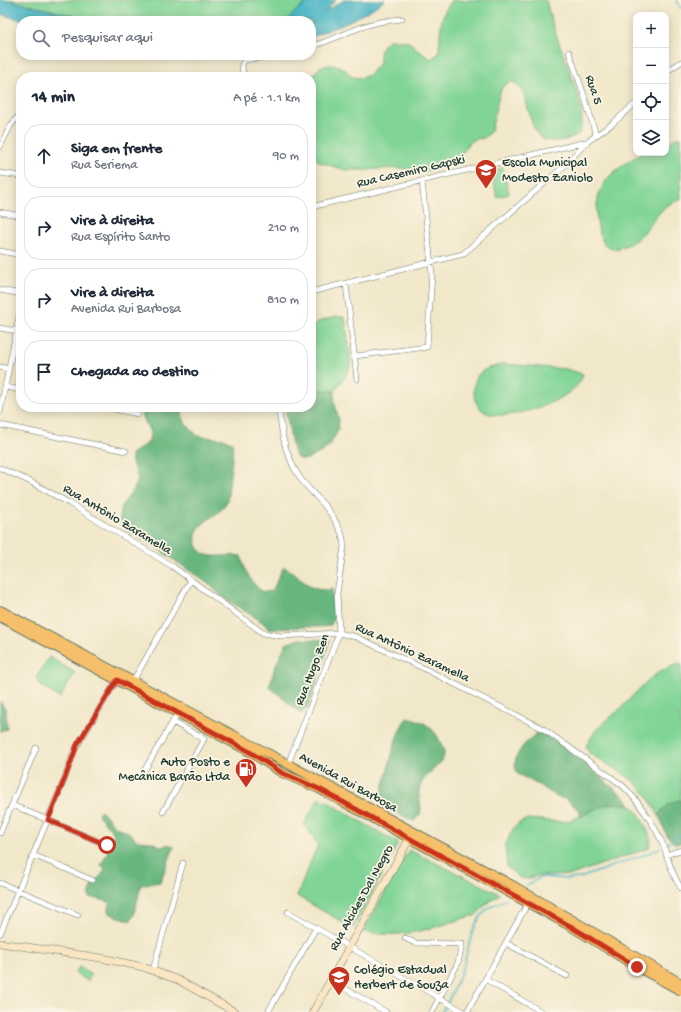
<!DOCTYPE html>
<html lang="pt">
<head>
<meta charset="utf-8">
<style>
	:root { --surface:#fff; --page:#f6f6f7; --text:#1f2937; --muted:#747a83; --line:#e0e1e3 }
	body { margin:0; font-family:"Gochi Hand",sans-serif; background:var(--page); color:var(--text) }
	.controls { position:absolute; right:12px; top:12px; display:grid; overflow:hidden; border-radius:8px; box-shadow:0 2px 10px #0003 }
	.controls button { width:36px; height:36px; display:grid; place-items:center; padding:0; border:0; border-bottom:1px solid var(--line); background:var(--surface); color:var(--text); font:20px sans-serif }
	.stop { position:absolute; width:12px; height:12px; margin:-9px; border:3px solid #c8321e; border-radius:50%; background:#fff }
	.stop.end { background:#c8321e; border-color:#fff; box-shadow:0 1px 4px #0008 }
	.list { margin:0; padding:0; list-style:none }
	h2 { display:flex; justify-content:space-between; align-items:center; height:52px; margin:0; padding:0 16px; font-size:17px }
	h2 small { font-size:13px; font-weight:400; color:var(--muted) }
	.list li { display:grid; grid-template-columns:26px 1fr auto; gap:12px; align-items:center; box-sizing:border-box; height:64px; margin:0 8px 8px; padding:0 8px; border:1px solid var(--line); border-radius:16px }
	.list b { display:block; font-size:15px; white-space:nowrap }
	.list p { margin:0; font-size:13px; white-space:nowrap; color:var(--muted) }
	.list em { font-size:13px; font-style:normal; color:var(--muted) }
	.icon { flex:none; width:22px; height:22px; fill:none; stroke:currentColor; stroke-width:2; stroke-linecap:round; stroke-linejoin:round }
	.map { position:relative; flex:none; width:681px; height:1012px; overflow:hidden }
	.search { position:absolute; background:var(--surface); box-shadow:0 2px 10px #0003; left:16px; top:16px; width:300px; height:44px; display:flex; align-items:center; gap:10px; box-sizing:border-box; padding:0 14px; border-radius:16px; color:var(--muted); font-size:15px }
	.panel { position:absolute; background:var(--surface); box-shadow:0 2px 10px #0003; left:16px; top:72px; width:300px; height:340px; border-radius:16px }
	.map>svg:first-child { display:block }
	.green { fill:#80d496; stroke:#508865 }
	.forest { fill:#68b67f; stroke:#447a5a }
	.water { fill:#4ab6c6; stroke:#347a7d }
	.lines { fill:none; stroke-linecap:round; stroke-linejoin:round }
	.stream { stroke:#4ab6c6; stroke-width:1.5 }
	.street-casing { stroke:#687868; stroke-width:6 }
	.secondary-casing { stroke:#687868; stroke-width:8 }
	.primary-casing { stroke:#687868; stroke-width:10 }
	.street { stroke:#fff; stroke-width:5 }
	.secondary { stroke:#fbe6c4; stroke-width:7 }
	.primary { stroke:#f6c06b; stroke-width:8 }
	.route { stroke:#c8321e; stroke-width:5 }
	.labels { text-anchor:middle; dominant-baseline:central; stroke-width:3.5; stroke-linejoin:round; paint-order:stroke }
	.street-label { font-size:13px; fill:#1f3d34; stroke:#fcf5e5 }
	.poi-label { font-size:13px; fill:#1f3d34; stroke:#fcf5e5; text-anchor:start }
</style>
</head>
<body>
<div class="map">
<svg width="681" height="1012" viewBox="0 0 681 1012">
	<rect width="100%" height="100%" fill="#fcf5e5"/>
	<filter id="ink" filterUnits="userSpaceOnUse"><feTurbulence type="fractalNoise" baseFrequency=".025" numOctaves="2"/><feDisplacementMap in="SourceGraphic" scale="8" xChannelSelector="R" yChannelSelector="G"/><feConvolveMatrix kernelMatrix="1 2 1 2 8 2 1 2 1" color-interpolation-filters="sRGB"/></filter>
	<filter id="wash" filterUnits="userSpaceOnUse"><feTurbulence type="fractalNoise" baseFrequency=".012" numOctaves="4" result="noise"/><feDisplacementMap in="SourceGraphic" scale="16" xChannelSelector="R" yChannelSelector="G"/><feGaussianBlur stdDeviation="0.9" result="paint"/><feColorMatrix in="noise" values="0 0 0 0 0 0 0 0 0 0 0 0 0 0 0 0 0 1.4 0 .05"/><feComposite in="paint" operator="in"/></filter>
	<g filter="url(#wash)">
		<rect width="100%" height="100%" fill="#f1e7c9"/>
		<path class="green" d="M8,0H314L300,7L286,21H95Z
			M453,0H546C551,24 561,47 569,70C576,91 586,110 580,133C570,139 562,142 550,141C528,140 531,100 519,86C517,84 514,83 511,81L503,86L499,94L491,131L484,138L475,139L468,144L459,158L444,167L425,171L399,168L364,170H345L320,162L311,155V77L320,67L329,65L338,66L346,70L352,77L361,78L369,75L380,62V52L383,45L391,39L409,42L423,54L431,59L438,54C442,33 437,17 453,0Z
			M681,137V200C664,202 656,218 646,230C640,238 624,249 614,249C611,249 608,247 605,246C594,226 592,196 609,177C613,172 619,169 623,165C629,161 637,155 645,153C651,152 659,153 666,153V144L676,138Z
			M503,168L509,194L497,197L491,171Z
			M335,317H344L346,323C346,336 354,359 349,370C346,378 339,384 335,391L321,390L311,385V326L318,322Z
			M504,364L566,369L583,374C580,399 506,424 485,412C473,406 470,385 479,374C484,368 496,366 504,364Z
			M49,657L75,673L60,698L42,687L36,678Z
			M681,663V800L662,810L659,816L647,795L635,782L621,772L590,754L586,746L595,731L621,708L646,682L660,671Z
			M319,797L398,843L353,928L297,896L318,844L304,825Z
			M613,803L631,805L637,811L646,827L651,839L649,848L571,875L536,876L528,879L520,878L507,867L505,846L513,829L519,823L528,819L563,822L572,820L604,805Z
			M409,850L500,894L487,903L475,916H471C444,924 415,936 385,934C378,934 371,932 363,932Z
			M79,967L91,975L88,981L75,973Z"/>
		<path class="forest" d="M311,385L321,390L335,391L334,401L339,420L338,430L334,438L329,446L322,452L305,460L297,458L293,450L285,407H311Z
			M139,407H180L185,423L198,436L224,439L232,442C234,457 230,471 229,485C228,491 229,497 226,503C219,518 189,523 197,545C199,550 202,554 207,555C218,558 230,554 241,556C245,570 251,584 263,592L272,591C277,583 278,575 284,567C304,577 307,594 332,589L334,619L330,626C321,627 313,627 304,627C292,627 281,630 268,628L262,622L223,597L210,585L157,548L127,531L120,523V513L123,504L134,489L138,480L136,472L132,463L131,454L149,442L150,433Z
			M299,639L330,640L309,705L301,714C290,705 281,695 269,687L275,667L286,644Z
			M0,701L6,710L7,729L0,731Z
			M408,717C426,722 435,728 442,746C444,750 445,756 442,760C436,770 424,775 420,786C416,796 423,805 420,814C419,816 415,819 414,821L389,810L382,805L380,796C389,776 393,732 408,717Z
			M539,732L561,744L623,796L631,805C607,800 600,807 580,817V811L566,799L557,797L542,787L518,774C517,772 515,768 515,765C515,752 529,738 539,732Z
			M681,800V843L675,844L667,836L659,816C663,807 671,802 681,800Z
			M100,811L105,814L111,822L116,827L130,833L138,841L152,842L162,847L168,844L174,847L160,882L141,885L134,915L130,921C123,917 114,917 108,912L110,904L106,901L89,897C90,893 91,888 93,884C97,878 103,876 105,868L101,865L106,855L114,834L110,828L98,815Z"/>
		<path class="water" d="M0,0H8L95,21H26L0,14Z
			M314,0H336L324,12L344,0H385C360,18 339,26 311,37V21H286L300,7Z"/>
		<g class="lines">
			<path class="stream" d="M676,0L681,8
				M667,844L681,834
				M527,885L539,878L544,877L566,879L580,878L649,853L660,848
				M442,1012C451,998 458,980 464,964C469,946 471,925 486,910C492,905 500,902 507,899"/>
		</g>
	</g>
	<g filter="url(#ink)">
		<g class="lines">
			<g class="street-casing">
				<path id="street" d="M311,46C328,42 343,34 359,28C372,23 388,20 402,19
					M569,52L584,95L596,135
					M666,72L681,62
					M243,77L242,64L245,60L279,55
					M0,147L11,125L21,113
					M0,173L21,176
					M311,207L586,142
					M0,212L21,216
					M0,251L21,255
					M346,284L357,379
					M0,290L21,294
					M311,292L463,254L562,168L587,142L612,124L636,103
					M0,328L16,331
					M13,350L21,352
					M355,356L427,347L432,274L422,181
					M0,367L9,369
					M5,387L21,390
					M104,407L138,414
					M278,407L283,437L286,449L294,468L302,481L325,506L333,517L342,534L344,546L337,593L339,633L288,764
					M0,412L21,307
					M0,425L126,451
					M0,468L29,481L69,503L172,566L263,633L281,636L339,633L356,637L425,669L542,728L622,785C638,800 656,827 664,847C669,862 672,875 681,888
					M133,681L191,580
					M144,771L178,713
					M12,805L107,845
					M163,812L204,739L173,722
					M0,833L36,748
					M33,855L92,880
					M666,855L681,850
					M0,883L78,915
					M288,912L464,1012
					M0,934L65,778L74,751L117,680
					M405,938L415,943L462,944L458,963L432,1012
					M506,943L567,976
					M153,970L183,863
					M485,979L542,1012
					M330,980L386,1012
					M268,1012L316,928
					M467,1012L528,903"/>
			</g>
			<g class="secondary-casing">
				<path id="secondary" d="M0,943L101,958L143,967L178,980L235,1012
					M313,1012L412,834"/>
			</g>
			<g class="primary-casing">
				<path id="primary" d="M0,610L288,764L514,886L681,983
					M0,617L250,752L282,773L319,789L570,926L637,967L681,991"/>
			</g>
			<use href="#street" class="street"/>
			<use href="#secondary" class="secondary"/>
			<use href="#primary" class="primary"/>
		</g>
	</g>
	<g class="lines" filter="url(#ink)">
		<path class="route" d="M107,845L48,820L65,778L77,745L117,680L250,752L282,773L319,789L570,926L637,967"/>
	</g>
	<defs>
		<g id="school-pin" transform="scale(1.15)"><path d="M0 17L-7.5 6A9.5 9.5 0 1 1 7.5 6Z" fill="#c8321e" stroke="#fcf5e5"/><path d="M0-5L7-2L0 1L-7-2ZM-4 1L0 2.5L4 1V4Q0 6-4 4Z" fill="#fff"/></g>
		<g id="fuel-pin" transform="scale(1.15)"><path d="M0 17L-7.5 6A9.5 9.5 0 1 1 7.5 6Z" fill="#c8321e" stroke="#fcf5e5"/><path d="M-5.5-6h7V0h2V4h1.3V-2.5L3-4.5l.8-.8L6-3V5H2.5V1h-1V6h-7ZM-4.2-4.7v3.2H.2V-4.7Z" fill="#fff"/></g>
	</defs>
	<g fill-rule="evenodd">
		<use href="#school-pin" x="486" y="170"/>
		<use href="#fuel-pin" x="246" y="769"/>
		<use href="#school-pin" x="339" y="977"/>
	</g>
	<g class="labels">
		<g class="street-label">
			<text transform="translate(593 90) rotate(72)">Rua 5</text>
			<text transform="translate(411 172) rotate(-13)">Rua Casemiro Gapski</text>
			<text transform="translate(117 520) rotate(31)">Rua Antônio Zaramella</text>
			<text transform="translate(412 653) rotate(25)">Rua Antônio Zaramella</text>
			<text transform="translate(313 670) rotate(-69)">Rua Hugo Zen</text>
			<text transform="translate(348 783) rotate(29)">Avenida Rui Barbosa</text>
			<text transform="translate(362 898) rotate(-61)">Rua Alcides Dal Negro</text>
		</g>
		<g class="poi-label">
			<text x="502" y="163">Escola Municipal<tspan x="502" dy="15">Modesto Zaniolo</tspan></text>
			<text x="230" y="762" text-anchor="end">Auto Posto e<tspan x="230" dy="15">Mecânica Barão Ltda</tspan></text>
			<text x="354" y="970">Colégio Estadual<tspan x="354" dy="15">Herbert de Souza</tspan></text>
		</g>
	</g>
</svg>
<div class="controls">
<button>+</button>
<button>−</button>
<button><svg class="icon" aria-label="locate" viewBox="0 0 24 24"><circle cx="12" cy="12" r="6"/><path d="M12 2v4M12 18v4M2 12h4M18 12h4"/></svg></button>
<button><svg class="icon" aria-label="layers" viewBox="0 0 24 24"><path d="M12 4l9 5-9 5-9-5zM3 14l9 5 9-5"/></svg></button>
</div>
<div class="stop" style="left:107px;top:845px"></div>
<div class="stop end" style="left:637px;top:967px"></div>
<div class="search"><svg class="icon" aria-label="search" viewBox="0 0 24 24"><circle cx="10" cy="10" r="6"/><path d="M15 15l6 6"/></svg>Pesquisar aqui</div>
<section class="panel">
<h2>14 min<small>A pé · 1.1 km</small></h2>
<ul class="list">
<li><svg class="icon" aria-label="ahead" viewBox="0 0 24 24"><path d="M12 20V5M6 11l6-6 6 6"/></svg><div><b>Siga em frente</b><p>Rua Seriema</p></div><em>90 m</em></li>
<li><svg class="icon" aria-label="right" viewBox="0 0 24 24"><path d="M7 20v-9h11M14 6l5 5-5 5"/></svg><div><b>Vire à direita</b><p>Rua Espírito Santo</p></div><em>210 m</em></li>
<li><svg class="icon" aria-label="right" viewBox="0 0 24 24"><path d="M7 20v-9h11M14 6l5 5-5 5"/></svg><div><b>Vire à direita</b><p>Avenida Rui Barbosa</p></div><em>810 m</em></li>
<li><svg class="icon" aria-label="arrive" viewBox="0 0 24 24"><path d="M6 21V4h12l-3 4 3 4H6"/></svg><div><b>Chegada ao destino</b></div></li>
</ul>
</section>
</div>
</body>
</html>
